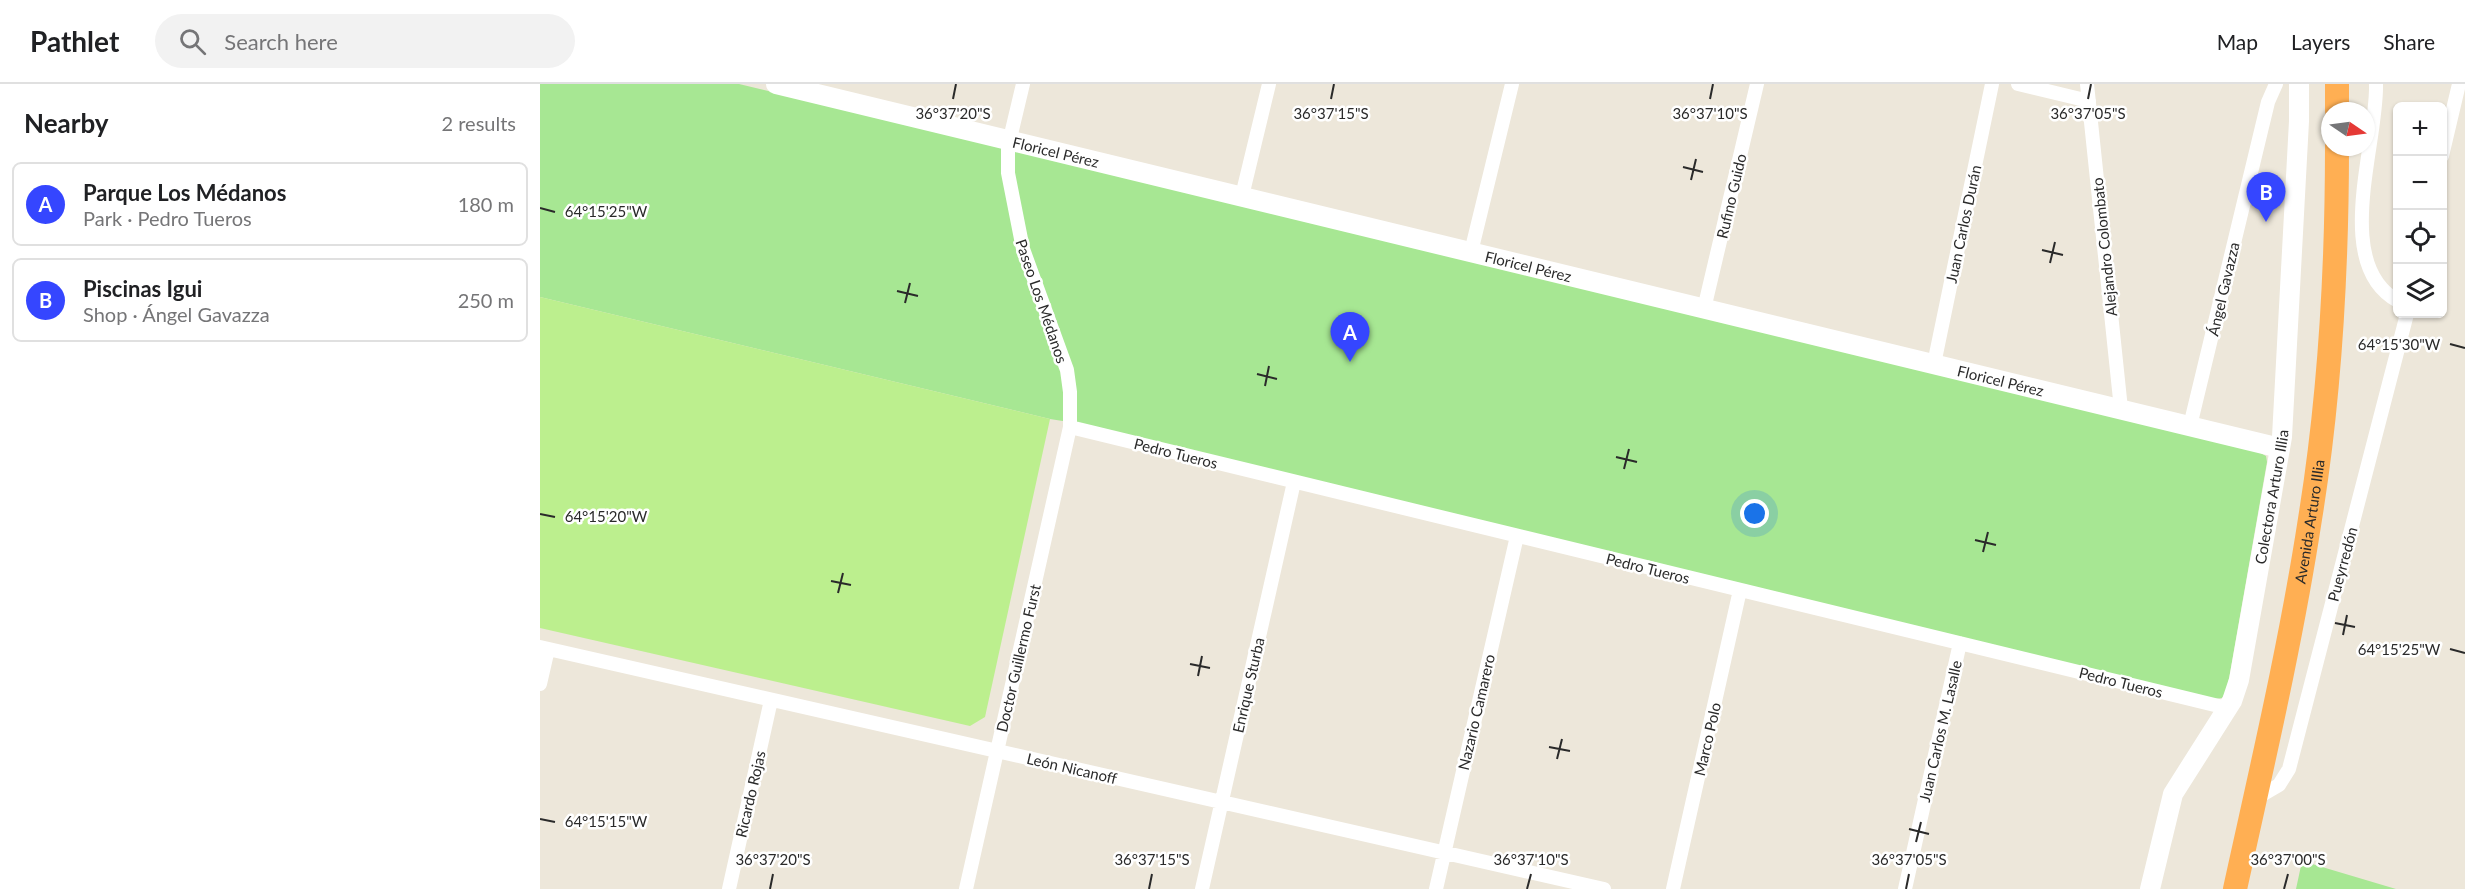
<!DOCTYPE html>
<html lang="en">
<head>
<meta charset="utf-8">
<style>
	:root { --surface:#fff; --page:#f2f2f2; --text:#202124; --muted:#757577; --line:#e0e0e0; --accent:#3546ff }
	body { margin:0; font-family:Lato,sans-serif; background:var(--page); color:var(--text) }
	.controls { position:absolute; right:18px; top:18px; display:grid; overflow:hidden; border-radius:9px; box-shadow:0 2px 4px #0004 }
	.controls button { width:54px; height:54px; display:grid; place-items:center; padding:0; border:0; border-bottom:2px solid var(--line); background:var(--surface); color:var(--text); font:30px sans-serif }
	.compass { position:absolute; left:1781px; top:18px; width:54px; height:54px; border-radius:50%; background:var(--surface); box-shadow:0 2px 4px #0004; rotate:103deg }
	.you { position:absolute; left:1215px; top:430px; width:21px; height:21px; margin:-15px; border:4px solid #fff; border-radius:50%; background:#1a73e8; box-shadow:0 0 0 9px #1a73e833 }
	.badge { display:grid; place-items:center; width:39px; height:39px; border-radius:50%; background:var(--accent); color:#fff; font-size:20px; font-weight:700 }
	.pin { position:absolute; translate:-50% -50px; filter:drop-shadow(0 2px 3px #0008) }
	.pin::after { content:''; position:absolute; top:32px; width:21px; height:18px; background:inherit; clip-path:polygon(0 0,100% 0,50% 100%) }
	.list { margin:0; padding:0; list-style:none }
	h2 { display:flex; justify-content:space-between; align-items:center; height:78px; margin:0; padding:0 24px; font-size:26px }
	h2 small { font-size:20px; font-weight:400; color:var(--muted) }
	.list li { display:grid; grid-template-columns:39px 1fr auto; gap:18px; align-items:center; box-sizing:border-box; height:84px; margin:0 12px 12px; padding:0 12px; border:2px solid var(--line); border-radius:9px }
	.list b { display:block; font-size:22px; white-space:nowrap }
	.list p { margin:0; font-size:20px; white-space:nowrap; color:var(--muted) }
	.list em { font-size:20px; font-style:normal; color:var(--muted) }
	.icon { flex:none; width:33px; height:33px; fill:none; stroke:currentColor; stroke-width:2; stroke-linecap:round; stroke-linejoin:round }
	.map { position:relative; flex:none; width:1925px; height:805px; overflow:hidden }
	header { display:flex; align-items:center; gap:36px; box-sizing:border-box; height:84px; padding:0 30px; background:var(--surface); border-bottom:2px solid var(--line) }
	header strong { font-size:28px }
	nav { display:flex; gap:33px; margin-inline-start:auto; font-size:21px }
	.search { width:420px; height:54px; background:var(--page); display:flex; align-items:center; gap:15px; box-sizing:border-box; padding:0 21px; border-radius:33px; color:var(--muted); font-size:22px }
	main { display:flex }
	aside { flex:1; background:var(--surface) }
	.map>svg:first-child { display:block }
	.green { fill:#a7e793 }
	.pitch { fill:#bcef8e }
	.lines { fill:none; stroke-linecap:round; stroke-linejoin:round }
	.street { stroke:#fff; stroke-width:14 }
	.secondary { stroke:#fff; stroke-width:20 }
	.highway { stroke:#ffaf53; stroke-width:24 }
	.ticks { fill:none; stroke:#2a2a2a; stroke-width:2 }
	.labels { text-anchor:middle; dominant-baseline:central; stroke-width:5; stroke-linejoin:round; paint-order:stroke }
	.street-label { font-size:15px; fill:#2a2a2a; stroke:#fff }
	.ticks-label { font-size:15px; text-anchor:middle; fill:#2a2a2a; stroke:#fff; stroke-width:5; stroke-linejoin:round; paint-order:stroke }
</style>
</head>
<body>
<header>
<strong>Pathlet</strong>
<div class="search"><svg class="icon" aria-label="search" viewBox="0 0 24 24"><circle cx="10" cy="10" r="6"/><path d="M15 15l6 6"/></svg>Search here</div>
<nav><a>Map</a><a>Layers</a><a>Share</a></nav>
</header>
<main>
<aside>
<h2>Nearby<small>2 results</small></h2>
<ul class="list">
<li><span class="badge">A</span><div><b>Parque Los Médanos</b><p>Park · Pedro Tueros</p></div><em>180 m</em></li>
<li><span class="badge">B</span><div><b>Piscinas Igui</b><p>Shop · Ángel Gavazza</p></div><em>250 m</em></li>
</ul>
</aside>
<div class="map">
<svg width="1925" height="805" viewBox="0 0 1925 805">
	<rect width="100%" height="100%" fill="#ede7da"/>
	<path class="green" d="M0,0H199L1717,367L1726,372L1727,378L1687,606L1682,614L1674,615L548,341L510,335L0,213Z
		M1762,777L1856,805H1756Z"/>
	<path class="pitch" d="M0,213L510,335L445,633L430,642L0,544Z"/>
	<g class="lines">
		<path class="street" d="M1478,0L1549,17
			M1547,0L1581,325
			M1836,0C1838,59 1791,181 1858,217
			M1902,72L1919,0
			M702,112L729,0
			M931,168L972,0
			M1164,225L1217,0
			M1394,280L1452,0
			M1650,342L1728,18L1736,0
			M530,343L1687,624
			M0,563L1064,805
			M0,600L8,565
			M1715,715L1739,701L1749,685L1867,230
			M189,805L231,616
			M426,805L530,343V308L527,286L483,165L468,89V63L483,0
			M662,805L754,398
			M896,805L977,452
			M1133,805L1200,506
			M1365,805L1420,559"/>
		<g class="secondary">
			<path id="s1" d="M236,0L1740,364"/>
			<path id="s2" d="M1610,805L1633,710L1692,617L1699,596L1742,353L1759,37V0"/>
		</g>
		<g class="highway">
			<path d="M1797,0V27"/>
			<path id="s3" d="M1695,805C1722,682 1751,559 1770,435C1790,312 1797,188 1797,63"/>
		</g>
	</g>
	<path class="ticks" d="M413,15L416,0M791,15L794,0M1170,15L1173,0M1548,15L1551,0M1143,83L1163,88M1151,96L1156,75M0,124L15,128M1502,166L1523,171M1510,179L1515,158M357,207L378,212M365,219L370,199M1910,260L1925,264M717,290L737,295M725,302L729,282M1076,373L1097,378M1084,385L1089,365M0,430L15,433M1435,456L1456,461M1443,468L1448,448M291,497L311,501M298,509L303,489M1795,539L1815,543M1803,551L1807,531M1910,565L1925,569M650,580L670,584M658,592L662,572M1009,663L1030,667M1017,675L1022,655M0,735L15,738M1369,745L1389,750M1376,758L1381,738M230,805L233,790M609,805L612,790M987,805L991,790M1366,805L1369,790M1744,805L1748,790"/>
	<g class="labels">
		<g class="street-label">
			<text stroke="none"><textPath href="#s1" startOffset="288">Floricel Pérez</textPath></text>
			<text transform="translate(1191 112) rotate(-77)">Rufino Guido</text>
			<text transform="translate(1423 140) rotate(-78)">Juan Carlos Durán</text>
			<text transform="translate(1564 163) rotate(-96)">Alejandro Colombato</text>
			<text stroke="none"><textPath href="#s1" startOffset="774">Floricel Pérez</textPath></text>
			<text transform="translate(1683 205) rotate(-77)">Ángel Gavazza</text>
			<text transform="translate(502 217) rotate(71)">Paseo Los Médanos</text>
			<text stroke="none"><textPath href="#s1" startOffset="1260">Floricel Pérez</textPath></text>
			<text transform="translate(636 369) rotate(14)">Pedro Tueros</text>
			<text stroke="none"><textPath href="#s2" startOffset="416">Colectora Arturo Illia</textPath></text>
			<text stroke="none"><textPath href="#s3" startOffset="375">Avenida Arturo Illia</textPath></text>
			<text transform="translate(1802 480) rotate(-75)">Pueyrredón</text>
			<text transform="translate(1108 484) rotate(14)">Pedro Tueros</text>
			<text transform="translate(478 574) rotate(-77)">Doctor Guillermo Furst</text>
			<text transform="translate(1581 598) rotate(14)">Pedro Tueros</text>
			<text transform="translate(708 601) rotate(-77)">Enrique Sturba</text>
			<text transform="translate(936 628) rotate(-77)">Nazario Camarero</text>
			<text transform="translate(1400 647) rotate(-77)">Juan Carlos M. Lasalle</text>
			<text transform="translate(1167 655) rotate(-77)">Marco Polo</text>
			<text transform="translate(532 684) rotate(13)">León Nicanoff</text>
			<text transform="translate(210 710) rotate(-77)">Ricardo Rojas</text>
		</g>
	</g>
	<g class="ticks-label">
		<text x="413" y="35">36°37'20"S</text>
		<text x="791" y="35">36°37'15"S</text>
		<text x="1170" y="35">36°37'10"S</text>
		<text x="1548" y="35">36°37'05"S</text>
		<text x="66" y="133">64°15'25"W</text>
		<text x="1859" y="266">64°15'30"W</text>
		<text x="66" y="438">64°15'20"W</text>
		<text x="1859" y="571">64°15'25"W</text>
		<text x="66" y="743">64°15'15"W</text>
		<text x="233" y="781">36°37'20"S</text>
		<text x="612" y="781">36°37'15"S</text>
		<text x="991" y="781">36°37'10"S</text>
		<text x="1369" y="781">36°37'05"S</text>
		<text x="1748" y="781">36°37'00"S</text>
	</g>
</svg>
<div class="controls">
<button>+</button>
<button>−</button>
<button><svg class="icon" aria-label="locate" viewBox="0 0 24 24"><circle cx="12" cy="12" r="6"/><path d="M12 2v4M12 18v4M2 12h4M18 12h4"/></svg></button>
<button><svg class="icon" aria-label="layers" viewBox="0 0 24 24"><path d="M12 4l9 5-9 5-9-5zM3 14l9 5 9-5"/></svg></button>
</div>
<svg class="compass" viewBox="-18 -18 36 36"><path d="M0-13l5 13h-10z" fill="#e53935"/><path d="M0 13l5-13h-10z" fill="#757577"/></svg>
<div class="you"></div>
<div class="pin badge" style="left:810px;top:278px">A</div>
<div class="pin badge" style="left:1726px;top:138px">B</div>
</div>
</main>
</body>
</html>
